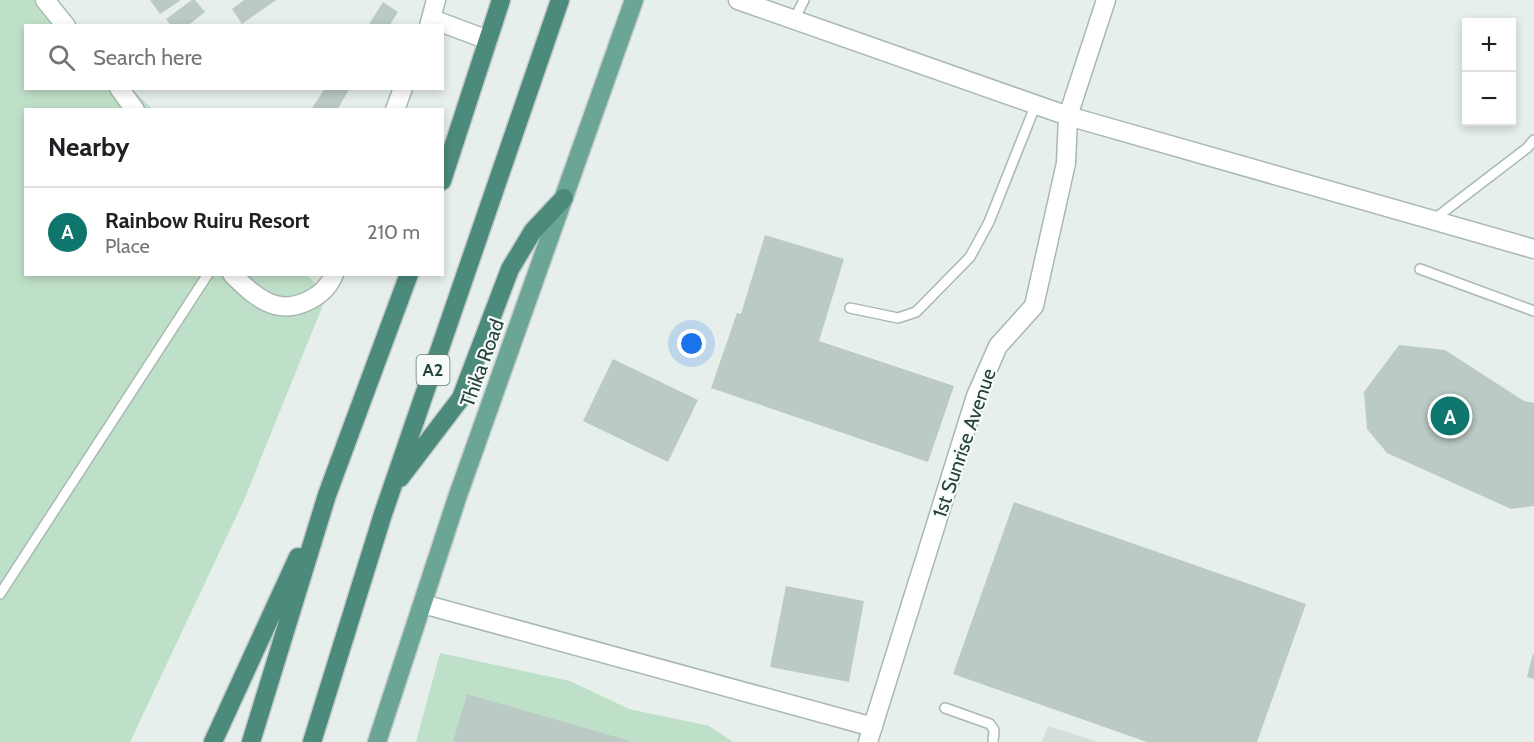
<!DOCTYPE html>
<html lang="en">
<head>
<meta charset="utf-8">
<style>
	:root { --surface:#fff; --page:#f6f6f6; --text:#202124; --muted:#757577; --line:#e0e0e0; --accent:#0f766e }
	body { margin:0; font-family:Cabin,sans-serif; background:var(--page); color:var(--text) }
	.controls { position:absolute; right:18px; top:18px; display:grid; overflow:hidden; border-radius:0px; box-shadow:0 3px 9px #0003 }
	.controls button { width:54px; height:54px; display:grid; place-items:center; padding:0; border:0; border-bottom:2px solid var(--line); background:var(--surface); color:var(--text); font:30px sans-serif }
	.you { position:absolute; left:692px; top:344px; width:21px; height:21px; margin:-15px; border:4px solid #fff; border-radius:50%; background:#1a73e8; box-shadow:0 0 0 9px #1a73e833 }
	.badge { display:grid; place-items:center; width:39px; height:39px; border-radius:50%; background:var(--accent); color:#fff; font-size:20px; font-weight:700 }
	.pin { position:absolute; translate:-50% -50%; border:3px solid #fff; box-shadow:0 2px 6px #0006 }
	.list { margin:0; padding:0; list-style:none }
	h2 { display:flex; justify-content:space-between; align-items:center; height:78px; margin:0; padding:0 24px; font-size:26px }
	h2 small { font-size:20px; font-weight:400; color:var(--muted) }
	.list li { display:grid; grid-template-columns:39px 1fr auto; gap:18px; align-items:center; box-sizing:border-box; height:90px; padding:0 24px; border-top:2px solid var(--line) }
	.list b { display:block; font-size:22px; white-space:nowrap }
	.list p { margin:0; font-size:20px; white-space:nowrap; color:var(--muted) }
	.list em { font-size:20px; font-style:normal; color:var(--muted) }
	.icon { flex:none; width:33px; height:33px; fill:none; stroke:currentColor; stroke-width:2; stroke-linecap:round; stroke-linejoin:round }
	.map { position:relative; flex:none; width:1534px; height:742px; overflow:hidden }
	.search { position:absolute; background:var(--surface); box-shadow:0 3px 9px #0003; left:24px; top:24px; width:420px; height:66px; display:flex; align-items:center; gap:15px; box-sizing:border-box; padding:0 21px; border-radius:0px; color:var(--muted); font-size:22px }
	.panel { position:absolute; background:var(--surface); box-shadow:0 3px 9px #0003; left:24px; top:108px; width:420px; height:168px; border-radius:0px }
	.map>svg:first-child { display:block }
	.built { fill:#d4dfda }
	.green { fill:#bfe0c8 }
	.building { fill:#bbcac4 }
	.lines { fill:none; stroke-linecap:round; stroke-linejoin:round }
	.service-casing { stroke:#a8b8b2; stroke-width:12 }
	.minor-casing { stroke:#a8b8b2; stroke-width:21 }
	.primary-casing { stroke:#c2cac8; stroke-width:21 }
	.trunk-casing { stroke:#c2cac8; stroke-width:21 }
	.service { stroke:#fff; stroke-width:9 }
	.minor { stroke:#fff; stroke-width:18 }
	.primary { stroke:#6aa596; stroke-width:18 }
	.trunk { stroke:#4c8a7c; stroke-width:18 }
	.labels { text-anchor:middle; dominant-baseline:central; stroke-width:4.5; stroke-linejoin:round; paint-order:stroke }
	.shield { fill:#f7fbf9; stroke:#637a73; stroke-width:1.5 }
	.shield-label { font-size:18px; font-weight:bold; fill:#24423a }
	.street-label { font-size:20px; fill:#24423a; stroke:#f7fbf9 }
</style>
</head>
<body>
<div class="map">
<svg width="1534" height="742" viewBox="0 0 1534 742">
	<rect width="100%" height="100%" fill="#e6efeb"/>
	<path class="built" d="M1048,726L1099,742H1042Z"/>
	<path class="green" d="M0,0H48L73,25L26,26V88L132,89L152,109L26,110V274L307,275L327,295L244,500L130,742H0Z
		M440,653L570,681L629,709L709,726L733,742H416Z"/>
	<path class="building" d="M150,0H181L160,14Z
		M192,0H195L205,12L187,26H171L166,19Z
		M244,0H276L242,24L232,9Z
		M383,2L398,12L389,26H368Z
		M325,88H350L337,110H311Z
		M765,235L844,259L819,341L954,386L928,462L711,388L737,313L741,314Z
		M1399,345L1445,350L1524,401L1534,403V506L1511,509L1387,453L1367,429L1364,392Z
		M613,359L698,400L668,462L583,421Z
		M1014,502L1306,604L1257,742H1147L953,674Z
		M786,586L864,601L849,682L770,667Z
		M1533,654L1534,655V679L1527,677Z
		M467,694L630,741V742H453Z"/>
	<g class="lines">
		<g class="service-casing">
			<path id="service" d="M794,20L804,0
				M1433,220L1527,148L1534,140
				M1420,269L1534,311
				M850,308L898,318L916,312L970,257L989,222L1036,104
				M0,594L208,274
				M945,708L990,724L994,730L993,742"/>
		</g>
		<g class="minor-casing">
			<path id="minor" d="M45,0L66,26
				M738,0L1068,116L1534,249
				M432,19L488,40
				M429,26L436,0
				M119,88L135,110
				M395,110L403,88
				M232,274C243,285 259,301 275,305C297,311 326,296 334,274
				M423,604L873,727
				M868,742L976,396L998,346L1034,306L1066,163L1068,116L1106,0"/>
		</g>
		<g class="primary-casing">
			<path id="primary" d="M377,742L457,498L634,0"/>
		</g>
		<g class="trunk-casing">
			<path id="trunk" d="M442,181L501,0
				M400,478L461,398L510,269L533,231L564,198
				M213,742L298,557
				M251,742L327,495L409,274
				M312,742L383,514L560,0"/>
		</g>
		<use href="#service" class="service"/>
		<use href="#minor" class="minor"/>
		<use href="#primary" class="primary"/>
		<use href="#trunk" class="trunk"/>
	</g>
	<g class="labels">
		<rect class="shield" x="416.5" y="355" width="33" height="30" rx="4.5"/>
		<g class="shield-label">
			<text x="433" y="370">A2</text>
		</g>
		<g class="street-label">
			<text transform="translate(482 363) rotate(-70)">Thika Road</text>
			<text transform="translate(964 443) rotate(-71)">1st Sunrise Avenue</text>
		</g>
	</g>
</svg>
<div class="controls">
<button>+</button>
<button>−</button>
</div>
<div class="you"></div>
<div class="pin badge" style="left:1450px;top:416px">A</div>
<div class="search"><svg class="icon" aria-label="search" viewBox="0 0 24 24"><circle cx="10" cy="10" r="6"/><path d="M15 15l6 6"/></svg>Search here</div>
<section class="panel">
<h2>Nearby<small></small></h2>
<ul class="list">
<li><span class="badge">A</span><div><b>Rainbow Ruiru Resort</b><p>Place</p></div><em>210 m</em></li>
</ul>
</section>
</div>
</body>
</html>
